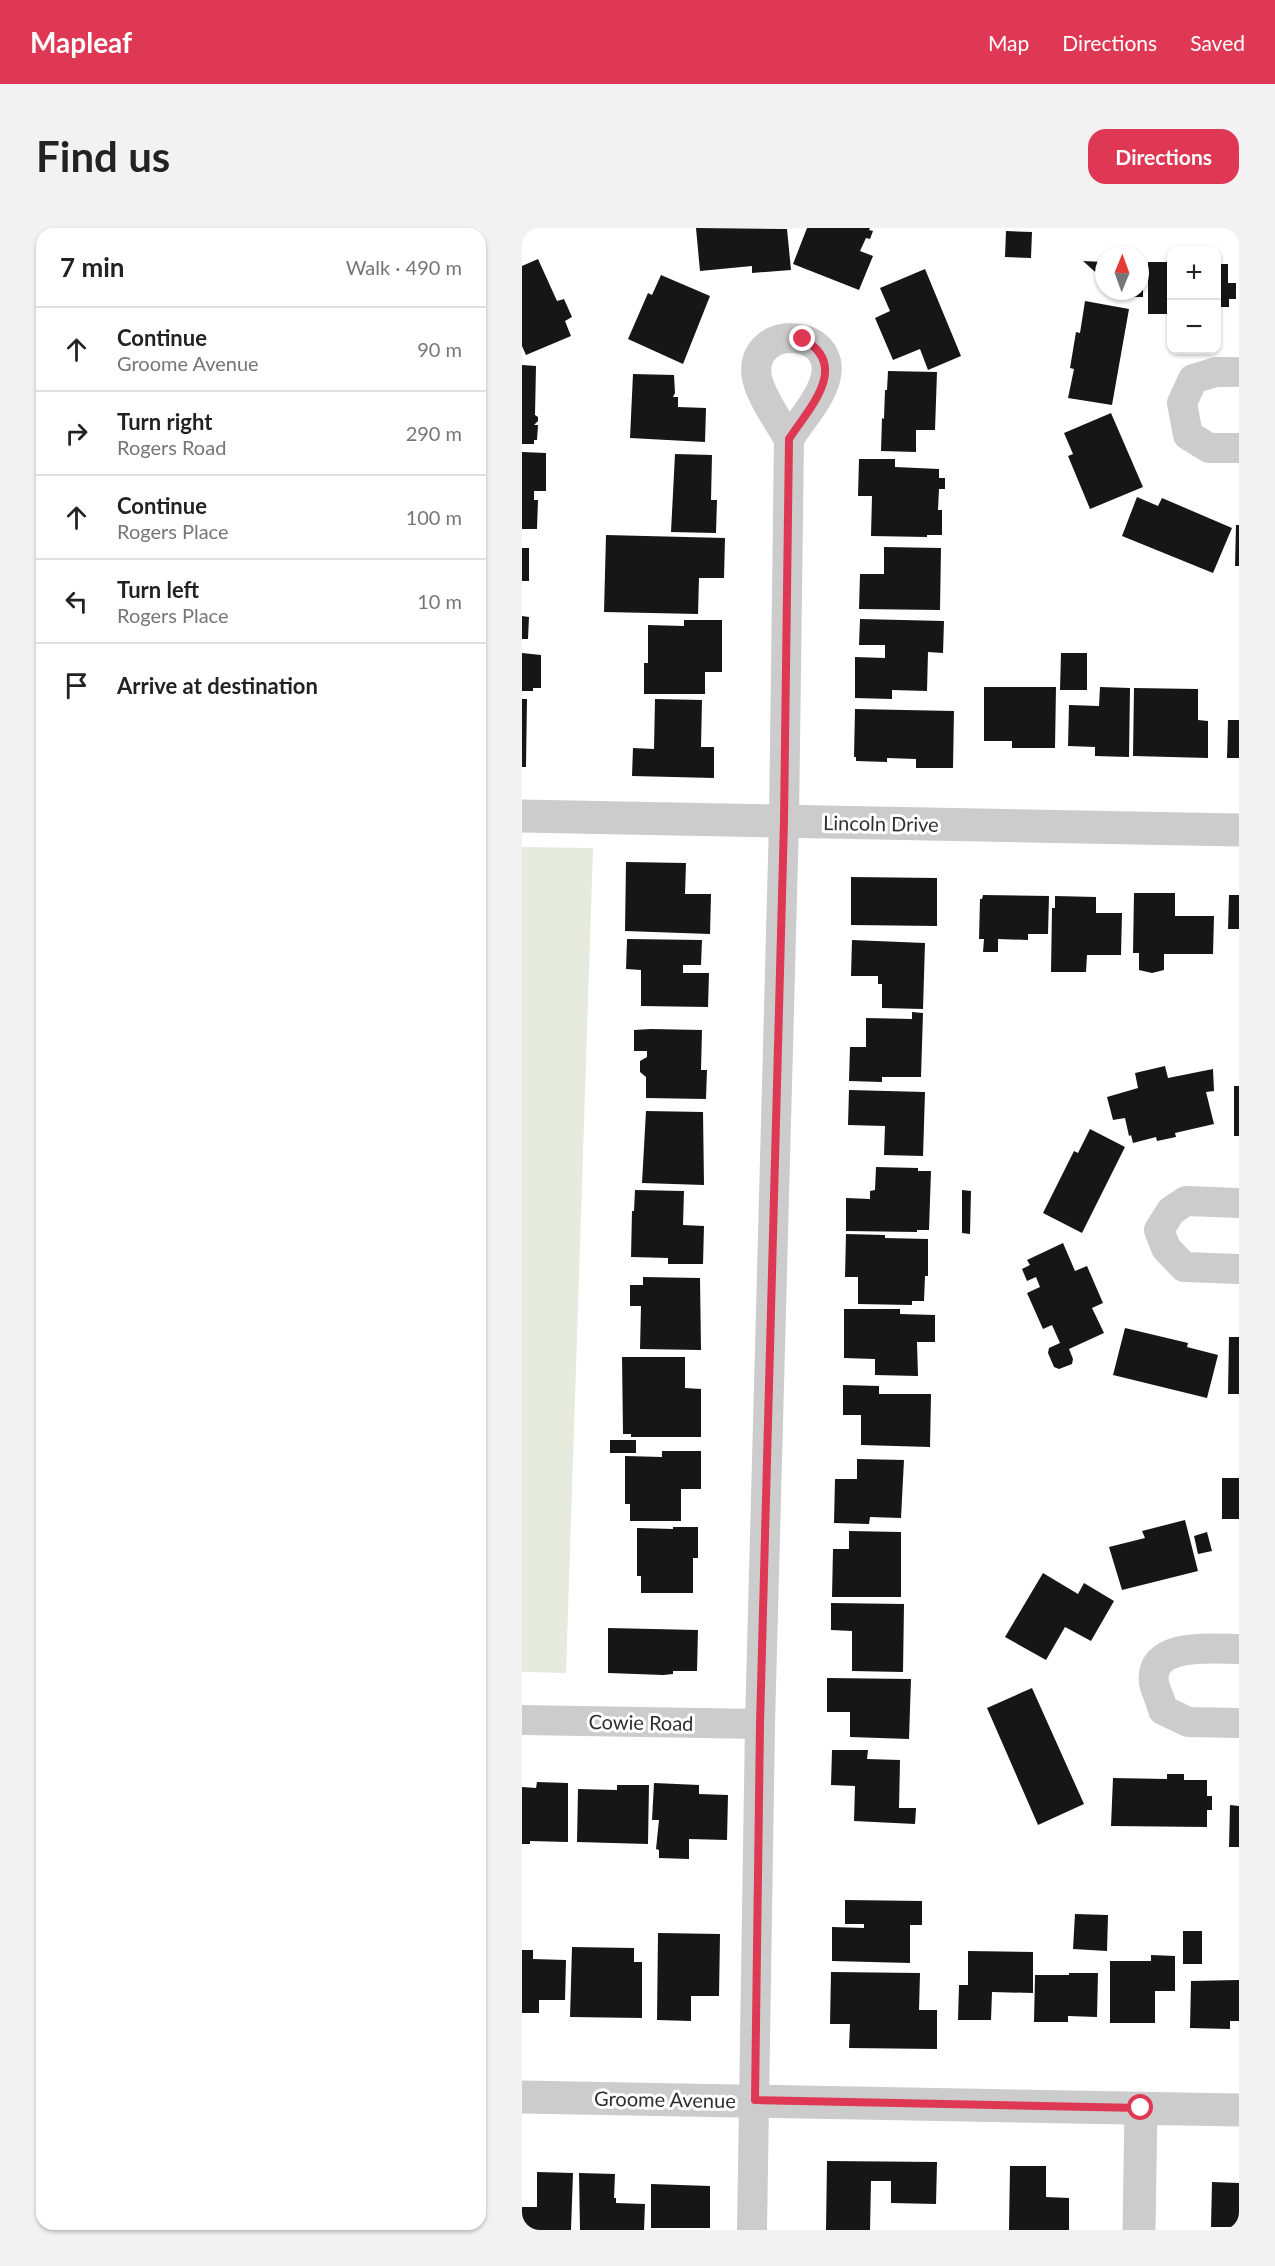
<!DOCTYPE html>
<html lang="en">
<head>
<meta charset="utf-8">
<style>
	:root { --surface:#fff; --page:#f2f2f2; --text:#222; --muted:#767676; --line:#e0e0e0; --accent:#df3854 }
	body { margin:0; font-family:Lato,sans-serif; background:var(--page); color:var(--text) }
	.controls { position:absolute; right:18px; top:18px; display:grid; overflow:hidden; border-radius:12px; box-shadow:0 2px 4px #0004 }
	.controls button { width:54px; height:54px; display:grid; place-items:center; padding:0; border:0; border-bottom:2px solid var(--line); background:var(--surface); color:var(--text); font:30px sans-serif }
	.compass { position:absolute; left:573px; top:18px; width:54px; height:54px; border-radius:50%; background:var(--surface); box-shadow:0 2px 4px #0004; rotate:1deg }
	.stop { position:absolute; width:18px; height:18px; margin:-14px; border:4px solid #df3854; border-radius:50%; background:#fff }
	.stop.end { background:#df3854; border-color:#fff; box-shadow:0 2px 6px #0008 }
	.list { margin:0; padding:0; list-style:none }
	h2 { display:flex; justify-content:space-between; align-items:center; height:78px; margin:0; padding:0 24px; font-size:26px }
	h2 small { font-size:20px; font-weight:400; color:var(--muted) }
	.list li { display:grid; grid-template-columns:39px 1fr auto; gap:18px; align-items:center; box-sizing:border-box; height:84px; padding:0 24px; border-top:2px solid var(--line) }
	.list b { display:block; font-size:22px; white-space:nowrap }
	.list p { margin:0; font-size:20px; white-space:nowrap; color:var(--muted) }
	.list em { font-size:20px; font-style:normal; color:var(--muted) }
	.icon { flex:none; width:33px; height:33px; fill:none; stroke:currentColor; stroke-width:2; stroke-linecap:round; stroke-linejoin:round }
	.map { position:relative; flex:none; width:717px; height:2002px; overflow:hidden; border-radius:18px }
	header { display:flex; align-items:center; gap:36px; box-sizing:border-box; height:84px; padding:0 30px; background:var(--accent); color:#fff }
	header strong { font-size:28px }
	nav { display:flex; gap:33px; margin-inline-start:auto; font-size:21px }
	.intro { display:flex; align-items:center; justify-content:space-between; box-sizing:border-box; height:144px; padding:0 36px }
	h1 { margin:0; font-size:42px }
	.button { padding:15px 27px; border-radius:18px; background:var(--accent); color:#fff; font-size:21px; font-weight:700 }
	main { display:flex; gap:36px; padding:0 36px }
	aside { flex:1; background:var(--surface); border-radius:18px; box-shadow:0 2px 4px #0004 }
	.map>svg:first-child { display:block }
	.green { fill:#e6ebdd }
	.building { fill:#161616 }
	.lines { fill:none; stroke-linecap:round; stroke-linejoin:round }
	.minor { stroke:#ccc; stroke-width:30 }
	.tertiary { stroke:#ccc; stroke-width:33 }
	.route { stroke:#df3854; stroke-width:8 }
	.labels { text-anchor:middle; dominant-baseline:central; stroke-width:6; stroke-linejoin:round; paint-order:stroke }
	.street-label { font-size:20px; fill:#2f2f2f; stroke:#fff }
</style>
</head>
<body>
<header>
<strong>Mapleaf</strong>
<nav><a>Map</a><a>Directions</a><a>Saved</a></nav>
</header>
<div class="intro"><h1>Find us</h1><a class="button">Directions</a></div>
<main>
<aside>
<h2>7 min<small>Walk · 490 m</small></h2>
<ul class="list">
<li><svg class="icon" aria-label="ahead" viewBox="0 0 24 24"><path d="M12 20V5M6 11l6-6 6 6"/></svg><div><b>Continue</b><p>Groome Avenue</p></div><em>90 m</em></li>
<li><svg class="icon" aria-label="right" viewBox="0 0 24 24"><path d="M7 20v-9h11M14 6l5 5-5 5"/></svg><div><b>Turn right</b><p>Rogers Road</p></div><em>290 m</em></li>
<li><svg class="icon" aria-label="ahead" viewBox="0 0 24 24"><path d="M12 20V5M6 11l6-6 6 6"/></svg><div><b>Continue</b><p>Rogers Place</p></div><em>100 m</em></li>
<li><svg class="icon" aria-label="left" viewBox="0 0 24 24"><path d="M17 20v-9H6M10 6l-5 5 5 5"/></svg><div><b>Turn left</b><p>Rogers Place</p></div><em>10 m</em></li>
<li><svg class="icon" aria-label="arrive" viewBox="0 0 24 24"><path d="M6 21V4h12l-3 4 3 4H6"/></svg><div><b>Arrive at destination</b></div></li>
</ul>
</aside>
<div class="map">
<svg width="717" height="2002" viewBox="0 0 717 2002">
	<rect width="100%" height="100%" fill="#fff"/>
	<path class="green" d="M0,619L71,620L44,1445L0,1444Z"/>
	<path class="building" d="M174,0L265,1L269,42L230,45V38L178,43Z
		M285,0H348L347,2L351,3L348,11L344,10L338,23L351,28L337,62L271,36Z
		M484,3L510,4L509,30L483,29Z
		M16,31L35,73L42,71L50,89L43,93L49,108L4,127L0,118V38Z
		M561,33L582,34V52Z
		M618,34H621V69H600L594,63H618Z
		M626,34H650V86H626Z
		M694,36H706V55H714V71H707V79H694Z
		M403,41L439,128L406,142L398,121L371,132L353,90L368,83L358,60Z
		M139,47L188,68L161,136L106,111L126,65L130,67Z
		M563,73L607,81L590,177L546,170L552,141L548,140L554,104L558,105Z
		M0,137L14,138L13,187L16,189V193L12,197H16L15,212H12V216H0Z
		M366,143L415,144L413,202H394V224L359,223L360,190L362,191L363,162H365Z
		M111,146L152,147L153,165L151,169H156V179L184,180L183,214L108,210Z
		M589,185L621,259L568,281L546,228L551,226L542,205Z
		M0,224L24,225V263H12V272H16L15,301H0Z
		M153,226L190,227L189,272H195L194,305L149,304Z
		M337,231H373V239L417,241V250H423V261H417L416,282H420V307H405V309L349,308L350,268H336Z
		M615,269L636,278L640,270L710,300L691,345L600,308Z
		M714,297H717V338H713Z
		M84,307L203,310L202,350H177L176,386L82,384Z
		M362,319L419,320L418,382L337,381L338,346H362Z
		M0,320H7V353H0Z
		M0,388L7,389L6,411H0Z
		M338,391L422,393L421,425L406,424L405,463L370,462V471L333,470V429L363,430V417H337Z
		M162,392H200V444H183V466H122V435H126V397L162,398Z
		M0,425L19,427V460H11V463H0Z
		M539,425H565V462H538Z
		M462,459H534L533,520H490V513H462Z
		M578,459L608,460L607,529L573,528V519L546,518L547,477L577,478Z
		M612,460L676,461V492L686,493V530L611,528Z
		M0,471H5L4,539H0Z
		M133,471L180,472L179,519H192V550L110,548L111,520L132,521Z
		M333,481L432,483L431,540H394V531L365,530V534L334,533V529H332Z
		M706,492H717V530H705Z
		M104,634L164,635L163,666H189L188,706L103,703Z
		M329,649L415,650V698L329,697Z
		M612,665H653V688H692L691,726H642V742L630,745L617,742V725H611Z
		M461,667L527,668L526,706H506V712L476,711V724H461L462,711H457L458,671H460Z
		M707,667H717V701H706Z
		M533,668L574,669V685H600L599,727H565L564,744H529L530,680H533Z
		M105,711L180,712L179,737H161V745H187L186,779L119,778V742L104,741Z
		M330,712L403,715L401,781L360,780V756H356V748H329Z
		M390,784L401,785L399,849H360V854L327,853L328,819H344V790L390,791Z
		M129,801L180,802L179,842H185L184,871L124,870V849L118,844V833L125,829V823H112V802Z
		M643,838L646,850L691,841L692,863L684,864L692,896L653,905L654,909L635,913L634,909L611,915L609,907L607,908L603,890L591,892L585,869L616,860L613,845Z
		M712,858H717V908H712Z
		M327,862L403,864L401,928L362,927L363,898L326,897Z
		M124,883L181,884L182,957L120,955Z
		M568,901L603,919L560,1005L521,985L552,923L556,925Z
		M354,939L396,940V943H409L407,1002H395V1004L324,1003V970L348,971V963L353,962Z
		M113,962L162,963L161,997L182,998L181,1036H146V1030L109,1029L110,983H112Z
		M440,962L449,963L448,1006L440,1005Z
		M324,1006L363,1007V1010L406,1011V1048H403L402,1073H390V1077L336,1076V1049H323Z
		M541,1015L553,1043L565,1038L581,1075L570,1080L582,1105L547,1121L551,1131L550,1136L537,1141L532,1139L526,1125L527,1120L538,1115L530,1097L521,1101L505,1065L518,1059L514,1049L505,1053L500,1041L508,1037L505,1032Z
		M121,1049L178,1050L179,1122L118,1121L119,1078H108V1057H121Z
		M322,1081H378V1086L413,1087V1114H395L396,1148L353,1147V1131L322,1130Z
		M603,1100L666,1115L665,1119L696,1127L685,1170L591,1147Z
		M707,1109H717V1166H706Z
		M100,1129H163V1160L179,1161V1209H109V1206H101Z
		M321,1157L357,1158V1166H409L408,1219L339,1217V1187H321Z
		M88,1212H114V1225H88Z
		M140,1223H179V1261H159V1293H108V1276H103V1228L140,1229Z
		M335,1231L382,1232L379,1290L348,1289L347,1296L312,1295L313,1251H335Z
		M700,1250H717V1291H700Z
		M663,1292L676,1343L600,1362L587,1319L623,1310L620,1303Z
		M151,1299H176V1330H171V1365H119V1348H115V1300L151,1301Z
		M327,1303L379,1304V1369H310L311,1321H327Z
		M685,1304L690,1323L676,1326L672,1308Z
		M521,1345L556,1366L562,1355L592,1373L569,1413L543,1399L524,1432L483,1409Z
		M309,1375L382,1376L381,1444L330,1443V1403L309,1402Z
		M86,1400L176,1402L175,1443H151V1446L141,1447L86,1445Z
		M305,1450L389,1451L387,1511L328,1509V1484H305Z
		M510,1460L562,1576L516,1597L465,1480Z
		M310,1522H346L345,1531L378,1532L377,1580H394L393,1596L332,1593L333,1558L309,1557Z
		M645,1546H662V1552H685V1568H690V1582H685V1599L589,1598L591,1550L645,1551Z
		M15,1554L46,1555V1614L8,1613V1616H0V1559L14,1560Z
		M132,1555L177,1557V1566L206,1567L205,1612L167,1611V1631L137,1630V1622L134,1621L137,1592H130Z
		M95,1557H127L126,1616L55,1614L56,1561L95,1562Z
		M708,1577L717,1578V1619H707Z
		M323,1672L400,1673V1697H388V1735L310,1733V1699L342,1700V1696H323Z
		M553,1686L586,1687L585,1723L551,1721Z
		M661,1703H680V1736H661Z
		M136,1705L198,1706L197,1768H169V1793L135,1792Z
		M50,1719L112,1720V1734H120V1790L48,1789Z
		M0,1722H11V1731L44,1732L43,1772H17V1785H0Z
		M446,1723L511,1724V1765L470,1764L469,1792H436L437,1757H446Z
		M629,1727L653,1728V1763H633V1795H588V1733H629Z
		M309,1744L398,1745L397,1782H415V1821L327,1820L328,1796H308Z
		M547,1745H576L575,1789L546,1788V1794H512L513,1747H547Z
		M717,1752V1793H708V1801L668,1800L669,1753Z
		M305,1933L415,1934L414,1976L369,1975V1953H349L348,2002H304Z
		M488,1938H524V1969L547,1970V2002H487Z
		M15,1944L51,1945L49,2002H0V1979H15Z
		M57,1945L93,1946L92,1970H94V1975L123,1976L122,2002H58Z
		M690,1954L717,1955V1999H689Z
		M129,1956L188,1958V2000H129Z"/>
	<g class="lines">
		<path class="minor" d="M717,144H694L671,151L660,175L666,207L687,220H717
			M717,975L664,973L649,983L637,1002L644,1020L662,1039L717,1041
			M717,1421C692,1421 626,1413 632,1455C634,1464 639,1473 641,1482L666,1494L717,1495
			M0,1492L238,1496
			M230,2002L238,1496L262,593L267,211C257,194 239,169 235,150C225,95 318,98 303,152C297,173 278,193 267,211"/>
		<path class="tertiary" d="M0,588L717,602
			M0,1869L717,1882
			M617,2002L619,1880"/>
	</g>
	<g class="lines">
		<path class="route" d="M281,111C329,138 287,180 267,211L262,593L238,1496L233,1872L619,1880"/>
	</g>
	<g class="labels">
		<g class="street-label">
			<text transform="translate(359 595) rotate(1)">Lincoln Drive</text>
			<text transform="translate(119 1494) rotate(1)">Cowie Road</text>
			<text transform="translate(143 1871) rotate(1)">Groome Avenue</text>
		</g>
	</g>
</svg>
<div class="controls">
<button>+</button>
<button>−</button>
</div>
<svg class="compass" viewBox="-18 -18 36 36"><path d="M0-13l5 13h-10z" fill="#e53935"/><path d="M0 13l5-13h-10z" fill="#767676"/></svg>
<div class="stop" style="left:619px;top:1880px"></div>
<div class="stop end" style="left:281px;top:111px"></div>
</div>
</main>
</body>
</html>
